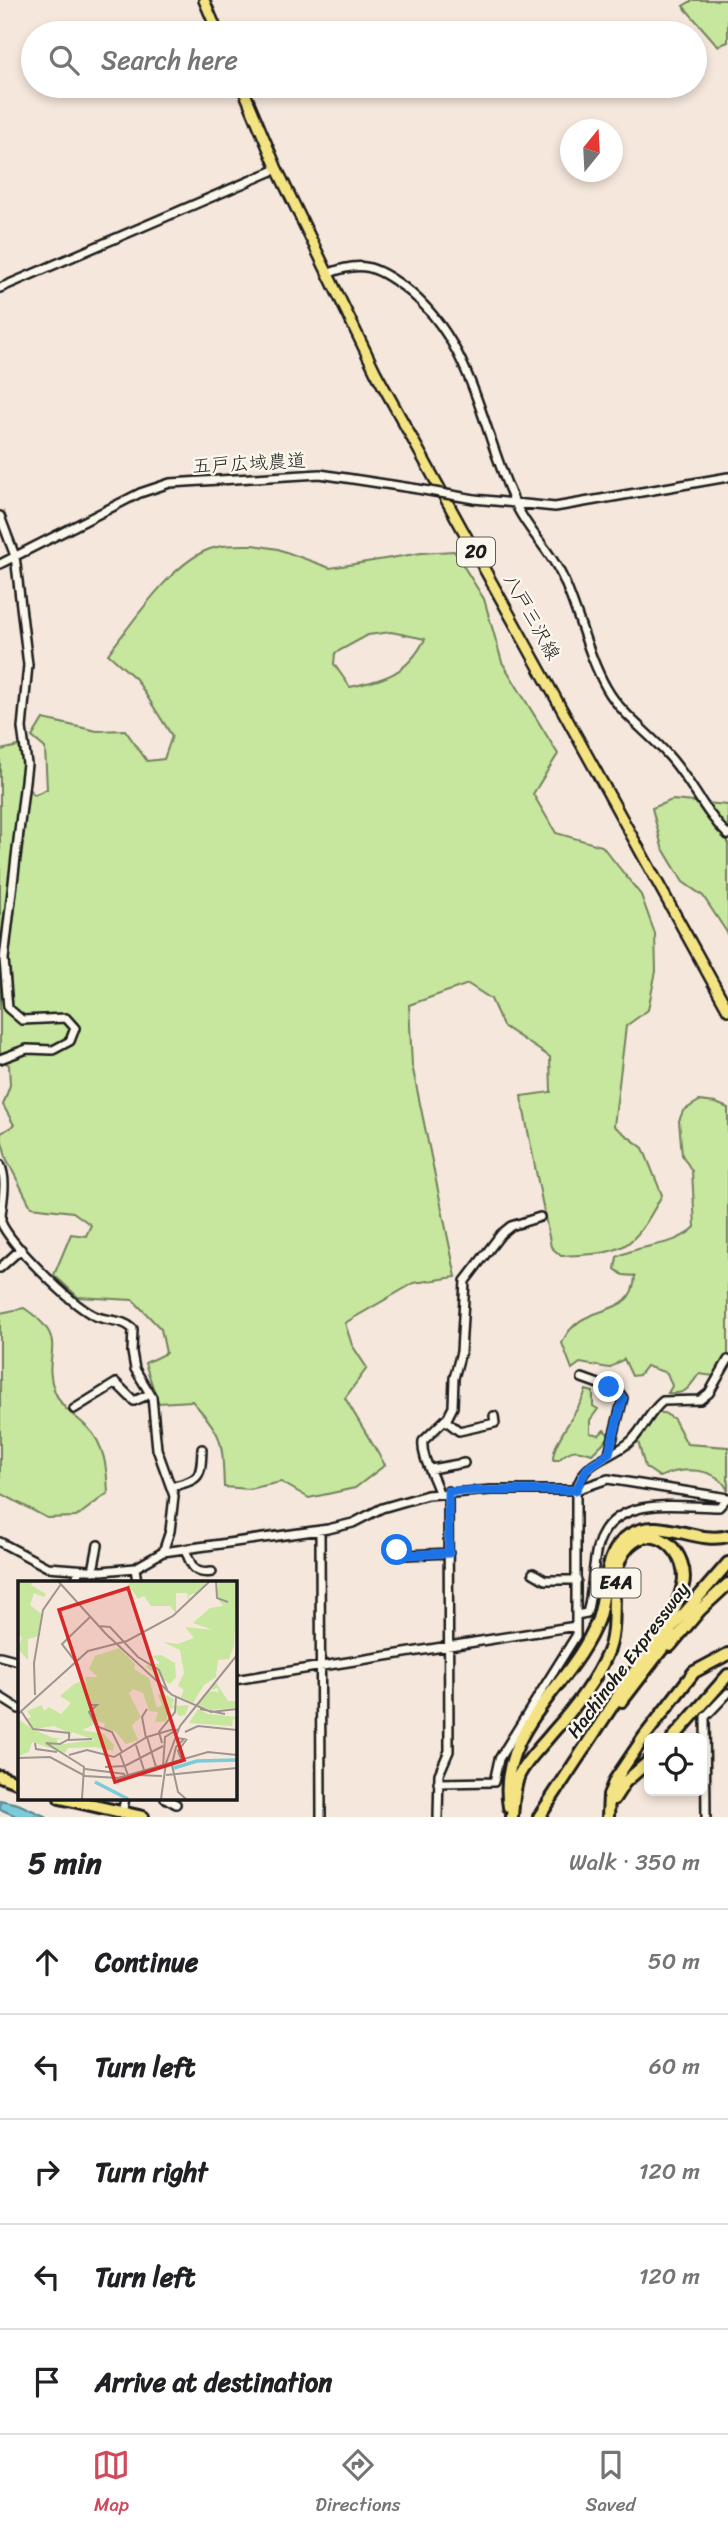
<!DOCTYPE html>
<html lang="en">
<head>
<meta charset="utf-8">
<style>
	:root { --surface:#fff; --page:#f6f6f6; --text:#202124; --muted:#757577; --line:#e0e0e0; --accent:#d1495b }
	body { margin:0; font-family:Sriracha,"Klee One",sans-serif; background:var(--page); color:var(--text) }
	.controls { position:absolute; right:21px; bottom:21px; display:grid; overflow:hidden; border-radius:10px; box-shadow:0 4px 10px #0003 }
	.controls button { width:63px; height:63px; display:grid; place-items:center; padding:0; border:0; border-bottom:2px solid var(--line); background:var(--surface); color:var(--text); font:35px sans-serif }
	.compass { position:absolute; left:560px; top:119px; width:63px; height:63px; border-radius:50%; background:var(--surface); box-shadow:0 4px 10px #0003; rotate:18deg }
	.stop { position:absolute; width:21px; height:21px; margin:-16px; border:5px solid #1a73e8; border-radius:50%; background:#fff }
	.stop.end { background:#1a73e8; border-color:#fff; box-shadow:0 2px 7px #0008 }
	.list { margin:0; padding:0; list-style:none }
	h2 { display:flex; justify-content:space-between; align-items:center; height:91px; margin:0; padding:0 28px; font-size:30px }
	h2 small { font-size:23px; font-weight:400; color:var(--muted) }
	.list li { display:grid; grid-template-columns:46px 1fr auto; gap:21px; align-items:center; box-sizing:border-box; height:105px; padding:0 28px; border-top:2px solid var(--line) }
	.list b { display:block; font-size:26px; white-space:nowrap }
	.list em { font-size:23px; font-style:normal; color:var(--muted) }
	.icon { flex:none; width:38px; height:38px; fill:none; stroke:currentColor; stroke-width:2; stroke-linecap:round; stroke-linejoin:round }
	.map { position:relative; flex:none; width:728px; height:1817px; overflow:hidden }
	.search { position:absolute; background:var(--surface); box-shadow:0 4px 10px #0003; left:21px; right:21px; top:21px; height:77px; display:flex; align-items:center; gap:18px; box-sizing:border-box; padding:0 24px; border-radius:38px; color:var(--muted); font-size:26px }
	.sheet { height:616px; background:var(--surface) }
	nav { display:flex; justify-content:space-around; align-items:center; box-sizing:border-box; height:98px; border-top:2px solid var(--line); background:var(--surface); font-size:19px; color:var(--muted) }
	nav a { display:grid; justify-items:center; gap:4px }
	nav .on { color:var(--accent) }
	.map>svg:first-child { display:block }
	.green { fill:#c7e69e; stroke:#72815d; stroke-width:2; fill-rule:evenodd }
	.water { fill:#7ccbda; stroke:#56858e; stroke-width:2 }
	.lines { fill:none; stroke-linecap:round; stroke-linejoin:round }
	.stream { stroke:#56858e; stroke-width:2.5 }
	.minor-casing { stroke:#1c1c1c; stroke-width:12 }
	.major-casing { stroke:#1c1c1c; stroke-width:14 }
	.highway-casing { stroke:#1c1c1c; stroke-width:16 }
	.minor { stroke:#fbf7ec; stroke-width:7 }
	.major { stroke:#f4e382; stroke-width:9 }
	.highway { stroke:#f4e382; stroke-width:10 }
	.minor-bridge-casing { stroke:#1c1c1c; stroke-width:12; stroke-linecap:butt }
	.minor-bridge { stroke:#fbf7ec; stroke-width:7 }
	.route { stroke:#1a73e8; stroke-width:9 }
	.labels { text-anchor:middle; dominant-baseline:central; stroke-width:5; stroke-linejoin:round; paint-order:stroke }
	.shield { fill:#fbf7ec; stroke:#5f5e5a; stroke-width:2 }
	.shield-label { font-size:18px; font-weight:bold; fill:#1c1c1c }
	.street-label { font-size:19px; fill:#1c1c1c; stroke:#fbf7ec }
	.inset-river { fill:none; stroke:#7ccbda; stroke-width:3.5 }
	.inset-road { fill:none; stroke:#9e968f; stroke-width:2 }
	.view { fill:#d62828; fill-opacity:0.15; stroke:#d62828; stroke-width:3.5 }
	.inset-edge { fill:none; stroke:#1c1c1c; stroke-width:3.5 }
</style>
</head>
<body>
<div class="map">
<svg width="728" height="1817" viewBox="0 0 728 1817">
	<rect width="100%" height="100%" fill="#f5e7dc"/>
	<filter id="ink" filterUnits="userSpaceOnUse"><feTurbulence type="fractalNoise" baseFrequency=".0143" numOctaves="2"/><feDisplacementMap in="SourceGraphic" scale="14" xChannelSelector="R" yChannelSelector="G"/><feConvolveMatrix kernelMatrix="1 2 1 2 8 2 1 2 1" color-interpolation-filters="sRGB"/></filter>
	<g filter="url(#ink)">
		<path class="green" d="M693,0H728V42L718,46L683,6Z
			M254,545L278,549L330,568L421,553L454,551L484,599L502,662L558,754L533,794L556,833L602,846L641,895L655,934L656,971L648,1010L626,1026L614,1126L643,1148L662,1195C631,1253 624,1253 561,1256L551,1247L521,1096L551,1092L550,1057L503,1026L491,999L468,984L409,1005L412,1065L456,1277L414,1283L345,1323L352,1345L367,1368L345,1398L385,1465L355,1488L309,1498L281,1482L249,1489L224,1487C222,1440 224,1436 192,1401L158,1403L145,1363L166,1353L161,1329L133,1300L78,1297L54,1275L71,1234L86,1236L91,1225L73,1212L31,1207L7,1160L0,1134L14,1125L3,1105L10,1085L9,1065L0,1059V750L19,746L28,788L34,795L47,789L45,748L32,737L43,719L97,731L125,730L147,761L164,759L172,736L136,679L108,654C133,622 168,568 205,551C221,544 238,545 254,545ZM391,632L425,639C407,674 386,679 350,687L334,664L335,653L368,635Z
			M672,800L728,805V934L703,896L683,882L662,847L652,808Z
			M699,1101L716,1103L728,1108V1355L714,1376L699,1374C688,1388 687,1395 668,1393L672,1386L667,1373L646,1366L639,1375L632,1376L624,1359L609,1368L580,1363L572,1369L562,1343C581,1298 633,1323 635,1276L623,1275L615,1269L617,1257C642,1243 674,1248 695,1227L692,1171L682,1155L679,1121L683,1111Z
			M24,1308C74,1342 39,1353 55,1392C64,1412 73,1413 87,1427C105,1444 107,1470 108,1493L76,1517L47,1518L0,1493V1313Z
			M586,1390L593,1392V1406L598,1409L590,1420V1433L599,1435L604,1430L610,1436L592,1454C577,1449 570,1448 559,1460H553C552,1441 580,1411 586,1390Z
			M658,1413H664L674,1419L687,1444L728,1447V1491C718,1467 681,1466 660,1477L645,1467L638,1441Z"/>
		<path class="water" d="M0,1800L18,1804L47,1817H18L0,1809Z"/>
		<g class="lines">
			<path class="stream" d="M535,1629L573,1623
				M234,1676L411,1649"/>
			<g class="minor-casing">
				<path id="minor" d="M327,274C361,260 376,266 404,287C474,341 481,431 516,505C528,531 550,550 562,576C579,612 587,654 607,689C622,715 649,733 668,755C691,780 703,811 728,835
					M0,288L277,169
					M474,499L555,507L728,477
					M0,516L15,556L28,665L22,728L27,764L4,959L8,1008L22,1020L66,1018L75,1028L70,1041L53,1050L27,1049L0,1059
					M0,564L140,493L170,483L320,474L418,489
					M0,1164C9,1184 0,1207 1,1222C10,1244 71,1304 93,1315C106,1322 122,1318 133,1329L132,1352L135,1369L152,1397L157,1449L174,1496L170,1531L163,1552
					M0,1268L21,1249
					M582,1378L618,1391L623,1398L609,1453
					M74,1409L116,1383L134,1401L150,1394
					M445,1420L459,1431L495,1423L494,1416
					M431,1469L464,1463
					M171,1487C200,1479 201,1479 202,1449
					M439,1493C434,1476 421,1458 423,1441L448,1417L453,1407L454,1378L461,1352L465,1281L501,1234L511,1226L540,1217
					M320,1530L321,1817
					M0,1542L47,1567L102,1571L135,1568L163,1552L328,1529L353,1523L382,1508L427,1495L491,1490H576L608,1479L728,1498
					M185,1549C191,1565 193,1575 212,1572
					M397,1550L406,1555L449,1553
					M135,1568L137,1582
					M93,1571L98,1545
					M533,1573L545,1580H577
					M75,1582L79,1570
					M576,1615L587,1613C593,1592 592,1570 597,1548C612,1493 677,1507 719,1507L727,1498
					M0,1656L19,1661
					M234,1680L576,1626
					M0,1697L19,1709
					M438,1783L494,1782L499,1759L576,1636V1490C586,1456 611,1460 632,1440C644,1428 649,1412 663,1401L700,1400L709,1393L728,1360
					M165,1798L176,1804
					M122,1814L125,1798
					M438,1817L439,1774L449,1751L448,1491
					M706,1817L705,1717L728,1693"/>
			</g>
			<g class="major-casing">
				<path id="major" d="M204,0L218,33
					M242,86L277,169L376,373L728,1010"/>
			</g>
			<g class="highway-casing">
				<path id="highway" d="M662,1639L728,1563
					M670,1646L700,1610L728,1584
					M622,1701L672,1636
					M673,1738L728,1675
					M0,1776L19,1783
					M60,1798L143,1817
					M614,1799L625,1782L649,1761
					M509,1807C496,1729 573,1686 598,1619C607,1593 603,1552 629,1535C660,1515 695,1545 728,1536
					M512,1817C513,1803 514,1788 519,1775C527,1759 541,1747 552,1733C572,1711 595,1682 607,1654C622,1622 603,1573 629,1546C656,1519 690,1555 683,1585C675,1622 636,1666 616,1699
					M539,1817L620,1694
					M608,1817L609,1795L615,1780L644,1737L694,1672L728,1654"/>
			</g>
			<use href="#minor" class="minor"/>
			<use href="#major" class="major"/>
			<use href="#highway" class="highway"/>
			<g class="minor-bridge-casing">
				<path id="minor-bridge" d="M418,489L474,499"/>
			</g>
			<use href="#minor-bridge" class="minor-bridge"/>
		</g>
	</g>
	<g class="lines" filter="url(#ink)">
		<path class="route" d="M397,1550L406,1555L449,1553L448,1491L576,1490L587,1469L609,1453L623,1398L609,1387"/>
	</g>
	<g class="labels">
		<g class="shield">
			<rect x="457" y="537.5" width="38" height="29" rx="5"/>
			<rect x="591.5" y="1568.5" width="49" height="29" rx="5"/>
		</g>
		<g class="shield-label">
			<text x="476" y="552">20</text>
			<text x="616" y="1583">E4A</text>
		</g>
		<g class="street-label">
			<text transform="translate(249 463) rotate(-3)">五戸広域農道</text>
			<text transform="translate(532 617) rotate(61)">八戸三沢線</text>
			<text transform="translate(628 1660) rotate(-53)">Hachinohe Expressway</text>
		</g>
	</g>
	<g transform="translate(18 1581)">
		<rect width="219" height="219" fill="#f5e7dc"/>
		<path d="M0,0H15L13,4L28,13L26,16L16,12L12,24L23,33L21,55L10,58V79L0,68L4,57L0,50ZM113,0H186L187,3L182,11L171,14V21L169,12H158V32L152,25H133L126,15L120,18L114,9H106ZM201,0H219L216,65L211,78L200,79L198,96L186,104L175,122L163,116L166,109L160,105L166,92L162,69L145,61L160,63L176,57L167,46L195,49L175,42L192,27L205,25L198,15ZM101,67L117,83L116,88L131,97L139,127L144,124L140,114L144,112L156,118L154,125L171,124L167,134L161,135L156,126L150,129L148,140L137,141L140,131L131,130L125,112L115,108L111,112L123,136L114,144L120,159L108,163L97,150L85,148L87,142L79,141L72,130L75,144L64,149L86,153L96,164L95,170L77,166L50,167L47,172L14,161L11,171L0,175V138L14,148L35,157H45L39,158V164L77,159L54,151L52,157V152L36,145L16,148L7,138L13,136L9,130L24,124L26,130L31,126L43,133L53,122L42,115L56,103L66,99L69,103L67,96H80L71,88L77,75ZM143,74L157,82L158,96L152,103L127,85L142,82L134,75ZM197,100L210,120H219V127L193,129L178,124L191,110L201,111L199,107L193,109ZM180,128L190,133L219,136V139L215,138L214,145L171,142Z" fill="#c7e69e"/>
		<path class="inset-river" d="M156,187L179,180L219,179M77,201L110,218"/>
		<path class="inset-road" d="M40,0L88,53L154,114L193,131L219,128M198,0L199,17L210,21M72,36L44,63L60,84L72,124H79L71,131L78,145L94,151L104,171M80,45L92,46L120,76L141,89L150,111M17,114L16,82L25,29L43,3M182,128L207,133M3,130L15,148L51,152V158L42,163L28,162L66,186L64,218M0,133L70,70L109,60L155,35L192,0M167,151L180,145L219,149M129,156L138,186M128,157L124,136L129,128M50,159L74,158M17,162L18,168L39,171M144,162L141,151L157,131L158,116M118,164L126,189M102,173L110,194M51,174L69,169L96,176L129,156L156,148M0,177L32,176L67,195L100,197L190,171L219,174M164,180L160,170L169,158M154,183L158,166L166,158L158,157M154,184L160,211L168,218M87,186L107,185L145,165M145,186L147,156L160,148M67,188L107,193M119,194L144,195M148,194L219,187M143,218L148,182L162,145L219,74"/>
		<path class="view" d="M110,7L166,179L97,201L41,29Z"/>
		<rect width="219" height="219" class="inset-edge"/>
	</g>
</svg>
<div class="controls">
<button><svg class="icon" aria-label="locate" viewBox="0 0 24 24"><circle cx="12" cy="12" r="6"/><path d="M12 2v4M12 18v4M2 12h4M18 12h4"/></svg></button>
</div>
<svg class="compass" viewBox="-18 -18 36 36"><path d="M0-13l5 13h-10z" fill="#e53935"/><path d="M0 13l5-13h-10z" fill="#757577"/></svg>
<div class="stop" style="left:397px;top:1550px"></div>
<div class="stop end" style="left:609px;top:1387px"></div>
<div class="search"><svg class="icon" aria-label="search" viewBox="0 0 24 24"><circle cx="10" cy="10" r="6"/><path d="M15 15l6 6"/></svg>Search here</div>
</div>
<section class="sheet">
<h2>5 min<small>Walk · 350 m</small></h2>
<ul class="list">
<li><svg class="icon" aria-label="ahead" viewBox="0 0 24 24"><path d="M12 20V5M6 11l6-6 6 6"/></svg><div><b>Continue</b></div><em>50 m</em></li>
<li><svg class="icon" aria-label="left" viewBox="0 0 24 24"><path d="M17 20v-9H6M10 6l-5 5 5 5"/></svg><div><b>Turn left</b></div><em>60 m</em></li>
<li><svg class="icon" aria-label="right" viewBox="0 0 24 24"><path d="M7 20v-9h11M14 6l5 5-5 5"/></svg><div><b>Turn right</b></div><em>120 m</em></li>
<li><svg class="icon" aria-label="left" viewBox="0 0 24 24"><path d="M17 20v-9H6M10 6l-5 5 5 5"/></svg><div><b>Turn left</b></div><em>120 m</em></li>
<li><svg class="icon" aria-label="arrive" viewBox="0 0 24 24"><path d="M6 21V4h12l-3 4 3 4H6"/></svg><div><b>Arrive at destination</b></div></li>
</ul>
</section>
<nav>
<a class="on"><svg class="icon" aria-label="map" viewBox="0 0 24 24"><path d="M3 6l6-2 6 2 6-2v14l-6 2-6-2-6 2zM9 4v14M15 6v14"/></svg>Map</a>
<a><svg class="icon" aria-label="directions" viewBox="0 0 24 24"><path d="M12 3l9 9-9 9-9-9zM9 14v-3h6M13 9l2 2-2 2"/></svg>Directions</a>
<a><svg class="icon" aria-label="saved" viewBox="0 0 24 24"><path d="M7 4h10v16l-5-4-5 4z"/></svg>Saved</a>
</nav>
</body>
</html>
